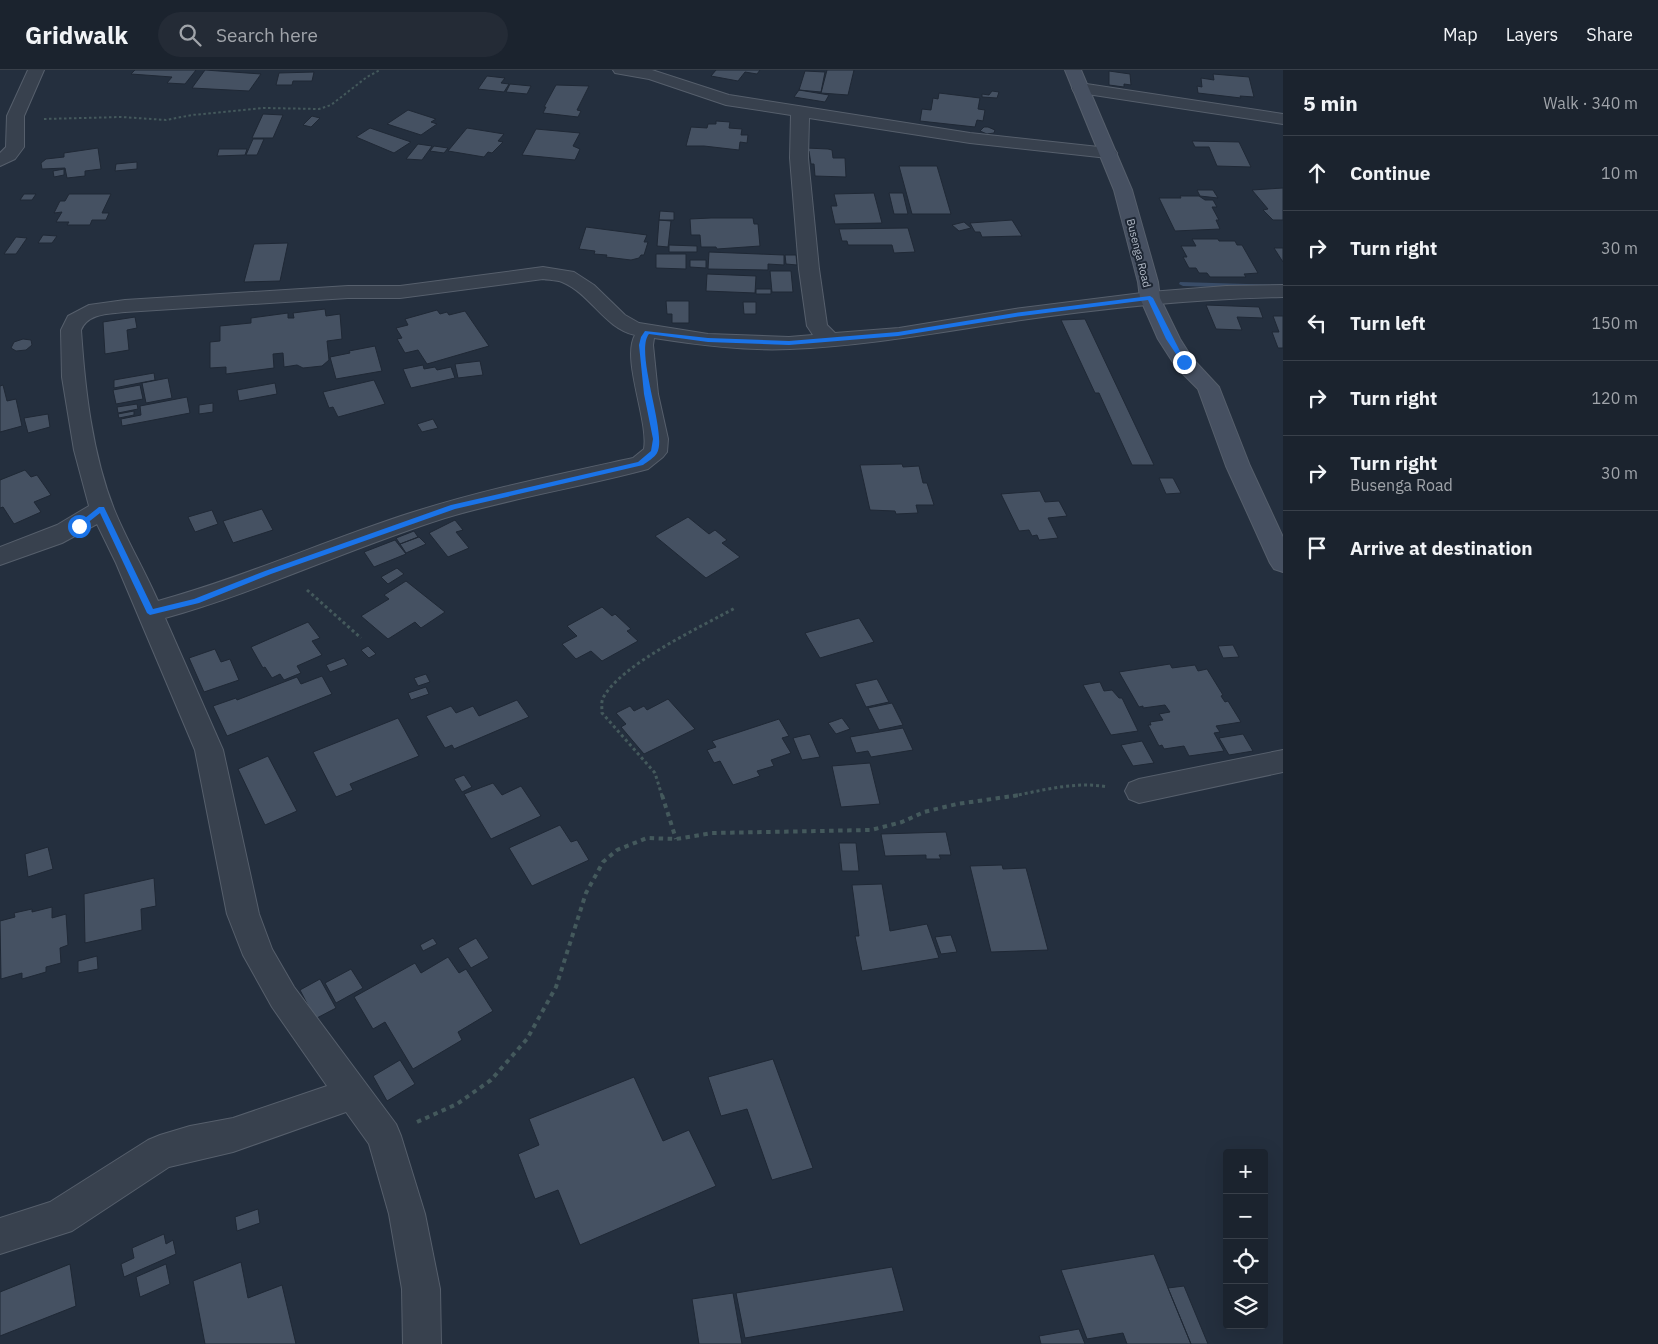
<!DOCTYPE html>
<html lang="en">
<head>
<meta charset="utf-8">
<style>
	:root { --surface:#1b232e; --page:#242b36; --text:#f1f3f6; --muted:#a0a4aa; --line:#39404a }
	body { margin:0; font-family:"IBM Plex Sans",sans-serif; background:var(--page); color:var(--text) }
	.controls { position:absolute; right:15px; bottom:15px; display:grid; overflow:hidden; border-radius:5px; box-shadow:0 5px 20px #0002 }
	.controls button { width:45px; height:45px; display:grid; place-items:center; padding:0; border:0; border-bottom:1px solid var(--line); background:var(--surface); color:var(--text); font:25px sans-serif }
	.stop { position:absolute; width:15px; height:15px; margin:-11px; border:4px solid #1a73e8; border-radius:50%; background:#fff }
	.stop.end { background:#1a73e8; border-color:#fff; box-shadow:0 1px 5px #0008 }
	.list { margin:0; padding:0; list-style:none }
	h2 { display:flex; justify-content:space-between; align-items:center; height:65px; margin:0; padding:0 20px; font-size:21px }
	h2 small { font-size:16px; font-weight:400; color:var(--muted) }
	.list li { display:grid; grid-template-columns:32px 1fr auto; gap:15px; align-items:center; box-sizing:border-box; height:75px; padding:0 20px; border-top:1px solid var(--line) }
	.list b { display:block; font-size:19px; white-space:nowrap }
	.list p { margin:0; font-size:16px; white-space:nowrap; color:var(--muted) }
	.list em { font-size:16px; font-style:normal; color:var(--muted) }
	.icon { flex:none; width:28px; height:28px; fill:none; stroke:currentColor; stroke-width:2; stroke-linecap:round; stroke-linejoin:round }
	.map { position:relative; flex:none; width:1283px; height:1274px; overflow:hidden }
	header { display:flex; align-items:center; gap:30px; box-sizing:border-box; height:70px; padding:0 25px; background:var(--surface); border-bottom:1px solid var(--line) }
	header strong { font-size:24px }
	nav { display:flex; gap:28px; margin-inline-start:auto; font-size:18px }
	.search { width:350px; height:45px; background:var(--page); display:flex; align-items:center; gap:12px; box-sizing:border-box; padding:0 18px; border-radius:28px; color:var(--muted); font-size:19px }
	main { display:flex }
	aside { flex:1; background:var(--surface) }
	.map>svg:first-child { display:block }
	.lines { fill:none; stroke-linecap:round; stroke-linejoin:round }
	.stream { fill:#394c67; fill-rule:evenodd }
	.building { fill:#455162; stroke:#1f2835 }
	.street-casing { stroke:#565f6c; stroke-width:2 }
	.secondary-casing { stroke:#565f6c; stroke-width:2 }
	.path-far2 { stroke:#44595c; stroke-width:2; stroke-dasharray:2.5 2.5; stroke-linecap:butt }
	.path-far1 { stroke:#44595c; stroke-width:3; stroke-dasharray:3 3; stroke-linecap:butt }
	.path { stroke:#44595c; stroke-width:4; stroke-dasharray:4.5 4.5; stroke-linecap:butt }
	.street { fill:#38414e; fill-rule:evenodd }
	.secondary { fill:#465061; fill-rule:evenodd }
	.route { fill:#1a73e8 }
	.labels { text-anchor:middle; dominant-baseline:central; stroke-width:4; stroke-linejoin:round; paint-order:stroke }
	.far-street-label { font-size:11px; fill:#b4bcc9; stroke:#1d2633 }
</style>
</head>
<body>
<header>
<strong>Gridwalk</strong>
<div class="search"><svg class="icon" aria-label="search" viewBox="0 0 24 24"><circle cx="10" cy="10" r="6"/><path d="M15 15l6 6"/></svg>Search here</div>
<nav><a>Map</a><a>Layers</a><a>Share</a></nav>
</header>
<main>
<div class="map">
<svg width="1283" height="1274" viewBox="0 0 1283 1274">
	<rect width="100%" height="100%" fill="#242f3e"/>
	<g class="lines">
		<path class="stream" d="M1180,212L1283,215V219L1183,216L1179,214Z"/>
	</g>
	<path class="building" d="M135,0H196L185,14L167,13L172,7L131,4Z
		M205,0L261,4L249,21L192,18Z
		M716,0H760L757,4L745,2L738,11L711,6Z
		M827,0H854L848,25L821,23Z
		M805,1L825,2L821,22L799,20Z
		M1109,1L1130,4L1131,15L1124,14V17L1109,15Z
		M314,2L312,11H293L292,15H276L279,3Z
		M1213,4L1249,7L1254,27L1240,26L1241,28L1198,23L1197,16L1202,17L1201,8L1214,10Z
		M487,6L505,8L501,13L509,14L504,22L478,19Z
		M510,14L531,16L527,24L506,22Z
		M556,15L589,16L577,40L581,41L578,47L543,43L546,37H544Z
		M799,20L829,25L825,32L794,27Z
		M992,21L999,22L997,28L982,27V24L989,25Z
		M939,23L980,28L978,39L985,40L983,51L977,50L975,57L920,51L922,39L931,40L933,28L938,29Z
		M408,40L436,49L431,52L437,54L421,65L387,54Z
		M263,44L283,45L273,68H252Z
		M312,46L320,48L311,57L303,55Z
		M716,51L730,52L729,58L742,59L741,65H748L747,73L740,72L739,80L704,76H686L691,57L707,58L708,54H716Z
		M988,57L995,60L994,63L987,64L980,61L984,57Z
		M370,58L411,72L394,83L356,67Z
		M467,58L504,64L498,71L503,72L492,83L488,82L484,87L448,81Z
		M536,59L580,63L573,76L580,79L575,90L522,85Z
		M253,69H264L257,85H246Z
		M1192,71L1239,72L1251,97L1217,96L1209,77H1195Z
		M418,74L432,76L422,90L406,89Z
		M434,76L448,78L444,83L430,81Z
		M98,78L101,99L85,101V106L67,108L65,98L42,99L41,93L46,89L64,87V83Z
		M806,78L828,79L832,80L833,88H845L846,107L815,106L814,94H811L809,81Z
		M219,79H247L245,85L217,86Z
		M137,92V99L115,101L116,94Z
		M899,96H937L951,144H912Z
		M64,99V105L54,107L53,101Z
		M1283,118V150H1273L1263,140L1268,139L1252,120Z
		M1197,120H1213L1218,128L1200,126Z
		M874,123L882,153L835,154L831,136H837L834,124Z
		M889,123H903L908,144H894Z
		M24,124H36L32,130H20Z
		M69,124H111L102,143H109L106,150H92L90,155H67L69,152H56L62,142L54,143L60,131H65Z
		M1180,126H1199L1205,130H1213L1217,137H1212L1219,150H1216L1220,159L1175,161L1159,128H1181Z
		M660,141L674,142V150H659Z
		M711,148H753L754,154H758L760,176L717,179L716,177H701L700,165H691L690,149Z
		M659,150L671,151L668,177L657,176Z
		M1012,150L1022,166L982,167L980,162H975L970,153Z
		M964,152L971,158L959,161L952,155Z
		M586,157L647,165L644,172H648L644,185H641L639,188L631,190L606,187L607,185L594,184L595,181L579,179Z
		M908,158L915,182L894,183L892,175H848L847,171H842L839,159Z
		M43,165L57,166L52,173H38Z
		M16,167L27,168L16,184H4Z
		M1192,169H1218L1219,171H1235L1237,175H1242L1258,203L1244,204L1246,207H1210L1207,203H1199L1196,198H1189L1183,187H1187L1181,176H1196Z
		M288,173L280,211L244,212L254,174Z
		M669,175L697,176V182H669Z
		M1274,178H1283V192Z
		M709,182L784,185V195L768,194V200L708,199Z
		M656,184H686V199L656,198Z
		M785,185H796L797,195L786,194Z
		M690,190H706V198L690,197Z
		M770,201H791L793,222H772Z
		M707,204L756,206L755,223L706,221Z
		M756,219H771V224H756Z
		M666,231H689V253H672V244H667Z
		M743,232H756V244H744Z
		M1206,235L1259,237L1263,248L1237,247L1242,260L1216,259Z
		M325,239L326,246L340,244L342,269L327,271L329,290L322,296L303,298L297,295L284,297L283,283L273,284L274,298L226,304V297L210,298V272L220,271V256L251,253V248L288,243V248H294L293,243Z
		M437,240L440,244L447,242L449,245L465,241L489,276L427,294L418,280L405,283L397,269L402,268L396,258L408,255L405,249Z
		M1273,246H1283V278H1278L1272,262H1279Z
		M135,247L137,258L127,260L129,280L105,284L103,252Z
		M1085,249L1154,395H1132L1099,323H1095L1061,250Z
		M23,269L31,270L32,275L26,280L16,281L11,278L14,272Z
		M375,276L382,301L336,309L330,287L350,283L349,281Z
		M480,291L483,305L458,308L455,294Z
		M423,295L424,299L435,297L437,300L451,297L455,308L411,318L403,299Z
		M154,303L155,310L114,318V310Z
		M168,308L172,328L146,333L142,313Z
		M374,310L385,334L338,347L333,337L329,338L323,322Z
		M275,313L277,324L239,331L237,320Z
		M3,315L7,331L16,329L22,356L0,362V316Z
		M140,315L143,329L116,334L113,320Z
		M187,327L190,343L122,356L121,349L141,345L140,336Z
		M213,333V342L199,344V335Z
		M137,334L138,339L118,343L117,337Z
		M134,341V345L119,348L118,344Z
		M48,344L50,357L28,363L24,348Z
		M433,349L438,358L422,362L417,354Z
		M902,394L903,397L919,396L923,413H927L934,435H916L918,443L896,444L895,441L870,440L860,395Z
		M25,400L31,407L37,405L51,425L34,432L41,442L14,454L3,437L0,438V410Z
		M1159,408H1173L1181,423L1166,424Z
		M1040,421L1045,432L1059,431L1067,446L1048,448L1058,468L1039,470L1037,465L1032,466L1029,460L1019,461L1001,424Z
		M262,439L273,460L233,473L223,451Z
		M212,440L218,454L195,462L188,447Z
		M688,447L709,464L715,460L727,470L722,473L740,487L706,508L655,466Z
		M455,450L463,460L456,462L469,478L448,487L429,463Z
		M414,461L418,467L400,474L396,468Z
		M419,467L426,474L406,483L400,474Z
		M395,470L406,484L374,497L364,482Z
		M397,498L404,504L388,514L381,507Z
		M406,511L445,542L421,558L415,552L388,569L361,546L389,529L384,525Z
		M602,537L612,546L615,544L631,559L627,561L638,571L602,591L591,581L576,589L562,574L577,566L567,556Z
		M859,548L874,572L820,588L805,563Z
		M308,552L320,568L312,571L322,585L297,596L301,603L284,610L280,604L272,608L265,597L263,598L251,577Z
		M1233,575L1239,587L1223,588L1218,576Z
		M368,576L376,584L369,588L361,580Z
		M215,579L221,592L230,589L239,610L204,622L189,588Z
		M344,588L348,595L330,602L326,595Z
		M1170,594L1172,598L1195,595L1198,601L1207,599L1223,625L1221,626L1225,632L1228,631L1241,652L1216,656L1220,662L1214,663L1224,681L1189,686L1184,676L1164,679L1162,675L1159,676L1148,655H1151L1150,652L1163,650L1159,644L1170,642L1165,635L1143,638V636L1139,637L1119,602Z
		M426,604L430,612L418,616L414,608Z
		M322,606L332,624L227,666L213,636L236,628L237,630L297,607L301,614Z
		M877,609L889,632L866,637L855,614Z
		M1100,612L1104,621L1112,620L1119,628H1122L1138,661L1111,665L1083,615Z
		M426,617L429,624L411,630L408,623Z
		M668,629L695,659L644,684L621,657L626,654L616,643L630,636L634,641L644,636L647,640Z
		M517,630L529,647L454,679L452,675L445,678L426,646L451,636L456,643L473,636L479,646Z
		M892,633L903,655L879,660L868,638Z
		M398,648L419,686L350,714L353,720L336,727L313,682Z
		M842,648L850,659L836,664L828,653Z
		M779,649L789,666L782,668L791,683L771,690L774,696L757,701L760,706L733,715L720,691L714,693L707,680L716,677L712,671Z
		M903,658L913,680L871,687L868,681L856,683L850,667Z
		M810,664L820,687L802,690L793,668Z
		M1243,664L1253,681L1229,685L1219,668Z
		M1142,671L1154,693L1133,696L1121,675Z
		M268,686L297,741L265,755L238,699Z
		M870,693L880,734L841,737L832,696Z
		M464,705L472,717L462,722L454,709Z
		M493,713L502,725L521,716L541,746L491,769L464,724Z
		M560,755L571,772L577,770L589,790L532,816L509,778Z
		M946,762L951,785H939L941,789H926V785L885,786L881,764Z
		M839,773H856L859,801H842Z
		M48,777L53,799L28,807L25,784Z
		M1002,795L1003,799L1026,798L1048,880L991,882L970,796Z
		M154,808L156,836L141,839L142,860L85,873L84,824Z
		M882,814L890,861L927,854L939,888L862,901L855,866H859L852,815Z
		M52,837V848L66,844L68,875L60,878L61,893L46,897V902L22,909V903L1,909L0,851L15,847L14,843L32,839V842Z
		M951,865L957,882L941,884L935,867Z
		M433,868L437,874L423,881L420,875Z
		M476,868L489,888L471,898L458,878Z
		M97,886L98,899L78,903V891Z
		M448,887L459,903L466,899L493,941L458,962L462,970L413,999L385,952L373,959L354,927L415,893L421,903Z
		M351,899L363,918L336,933L325,913Z
		M320,909L336,938L315,949L300,920Z
		M773,989L813,1098L772,1110L747,1039L721,1046L708,1007Z
		M400,990L415,1014L387,1031L373,1006Z
		M634,1007L663,1071L689,1060L716,1116L580,1175L558,1120L535,1129L518,1084L539,1075L529,1049Z
		M258,1139L260,1153L237,1161L235,1147Z
		M164,1164L166,1174L173,1170L176,1184L124,1207L121,1194L134,1188L132,1178Z
		M1154,1184L1191,1274H1127L1123,1263L1087,1269L1061,1200Z
		M241,1192L248,1228L282,1215L296,1274H205L193,1211Z
		M70,1194L76,1236L0,1266V1222Z
		M166,1194L170,1214L140,1227L136,1207Z
		M892,1197L904,1241L745,1268L736,1223Z
		M1184,1216L1208,1274H1191L1168,1218Z
		M733,1223L742,1274H699L692,1229Z
		M1079,1259L1085,1274H1041L1039,1266Z"/>
	<g class="lines">
		<g class="street-casing">
			<path id="street" d="M28,0H44L24,46V77L15,89L0,96V83L6,77L7,46Z
				M613,0H652L729,25L970,63L1108,78L1114,79L1117,83L1114,87L1108,88L970,73L809,48L808,88L819,199L827,255L835,263L899,258L1015,239L1150,222L1226,216L1283,215V227C1193,229 1104,238 1015,251C940,262 866,276 790,279C745,281 699,275 654,268L653,275L658,324L668,369L667,382L663,387L648,399C581,417 512,428 445,448C350,478 261,521 165,548L223,680L259,844L272,879L294,917L396,1054L401,1066L425,1144L440,1219L441,1274H403L402,1219L389,1144L369,1074L346,1042L233,1082L169,1097L72,1161L0,1184V1148L50,1132L148,1070L160,1065L190,1056L233,1048L327,1016L272,937L243,885L227,844L195,680L116,493L97,454L62,473L0,495V477L57,455L89,436L74,380L62,307L61,260L68,246L89,235L125,230L348,216H400L543,197L574,202L594,215L625,245L639,253L708,264L789,267L813,265L807,256L799,199L790,88L791,45L726,35L649,9L615,3ZM543,209C549,210 557,210 562,212C591,224 604,258 635,265C621,289 649,351 644,379L633,388C555,405 477,421 401,446C320,473 241,508 158,531C145,501 126,469 114,439C92,383 85,319 81,260C88,243 109,244 125,242L348,228H400Z
				M1080,13L1283,44V54L1074,22L1072,18L1074,14Z
				M1283,680V702L1139,733L1129,729L1125,721L1129,713L1139,709Z"/>
		</g>
		<g class="secondary-casing">
			<path id="secondary" d="M1065,0H1081L1132,120L1158,212L1160,228L1180,269L1192,288L1219,317L1250,396L1283,467V502L1274,499L1270,493L1226,396L1198,319L1176,297L1158,269L1140,228L1138,212L1114,120Z"/>
		</g>
		<path class="path-far2" d="M44,49L121,47L166,50L192,45L264,38L319,39L331,35L367,7L380,0"/>
		<path class="path-far1" d="M307,520L361,568
			M662,726L655,703L602,643C602,638 601,632 603,628C621,594 701,557 735,538
			M1013,726C1044,720 1077,711 1108,717"/>
		<path class="path" d="M662,725L676,769
			M417,1052L457,1034L491,1010L527,969L556,917L586,823L603,792L617,780L647,768L676,769L712,763L871,760L902,752L924,742L957,734L1020,725"/>
		<use href="#street" class="street"/>
		<use href="#secondary" class="secondary"/>
	</g>
	<path class="route" d="M1150,226L1153,228L1186,293H1182L1166,269L1148,230L1015,247L898,266L789,275L708,272L649,264C634,282 668,365 657,383C655,387 647,392 643,395L455,439L271,504L199,533L150,545L147,543L100,443L81,458L75,456L99,437H104L153,539L194,529L265,501L451,435L638,392L651,381L653,369L644,324L639,275L641,267L645,261L708,268L789,271L898,262L1015,243Z"/>
	<g class="labels">
		<g class="far-street-label">
			<text transform="translate(1139 183) rotate(76)">Busenga Road</text>
		</g>
	</g>
</svg>
<div class="controls">
<button>+</button>
<button>−</button>
<button><svg class="icon" aria-label="locate" viewBox="0 0 24 24"><circle cx="12" cy="12" r="6"/><path d="M12 2v4M12 18v4M2 12h4M18 12h4"/></svg></button>
<button><svg class="icon" aria-label="layers" viewBox="0 0 24 24"><path d="M12 4l9 5-9 5-9-5zM3 14l9 5 9-5"/></svg></button>
</div>
<div class="stop" style="left:79px;top:456px"></div>
<div class="stop end" style="left:1184px;top:292px"></div>
</div>
<aside>
<h2>5 min<small>Walk · 340 m</small></h2>
<ul class="list">
<li><svg class="icon" aria-label="ahead" viewBox="0 0 24 24"><path d="M12 20V5M6 11l6-6 6 6"/></svg><div><b>Continue</b></div><em>10 m</em></li>
<li><svg class="icon" aria-label="right" viewBox="0 0 24 24"><path d="M7 20v-9h11M14 6l5 5-5 5"/></svg><div><b>Turn right</b></div><em>30 m</em></li>
<li><svg class="icon" aria-label="left" viewBox="0 0 24 24"><path d="M17 20v-9H6M10 6l-5 5 5 5"/></svg><div><b>Turn left</b></div><em>150 m</em></li>
<li><svg class="icon" aria-label="right" viewBox="0 0 24 24"><path d="M7 20v-9h11M14 6l5 5-5 5"/></svg><div><b>Turn right</b></div><em>120 m</em></li>
<li><svg class="icon" aria-label="right" viewBox="0 0 24 24"><path d="M7 20v-9h11M14 6l5 5-5 5"/></svg><div><b>Turn right</b><p>Busenga Road</p></div><em>30 m</em></li>
<li><svg class="icon" aria-label="arrive" viewBox="0 0 24 24"><path d="M6 21V4h12l-3 4 3 4H6"/></svg><div><b>Arrive at destination</b></div></li>
</ul>
</aside>
</main>
</body>
</html>
